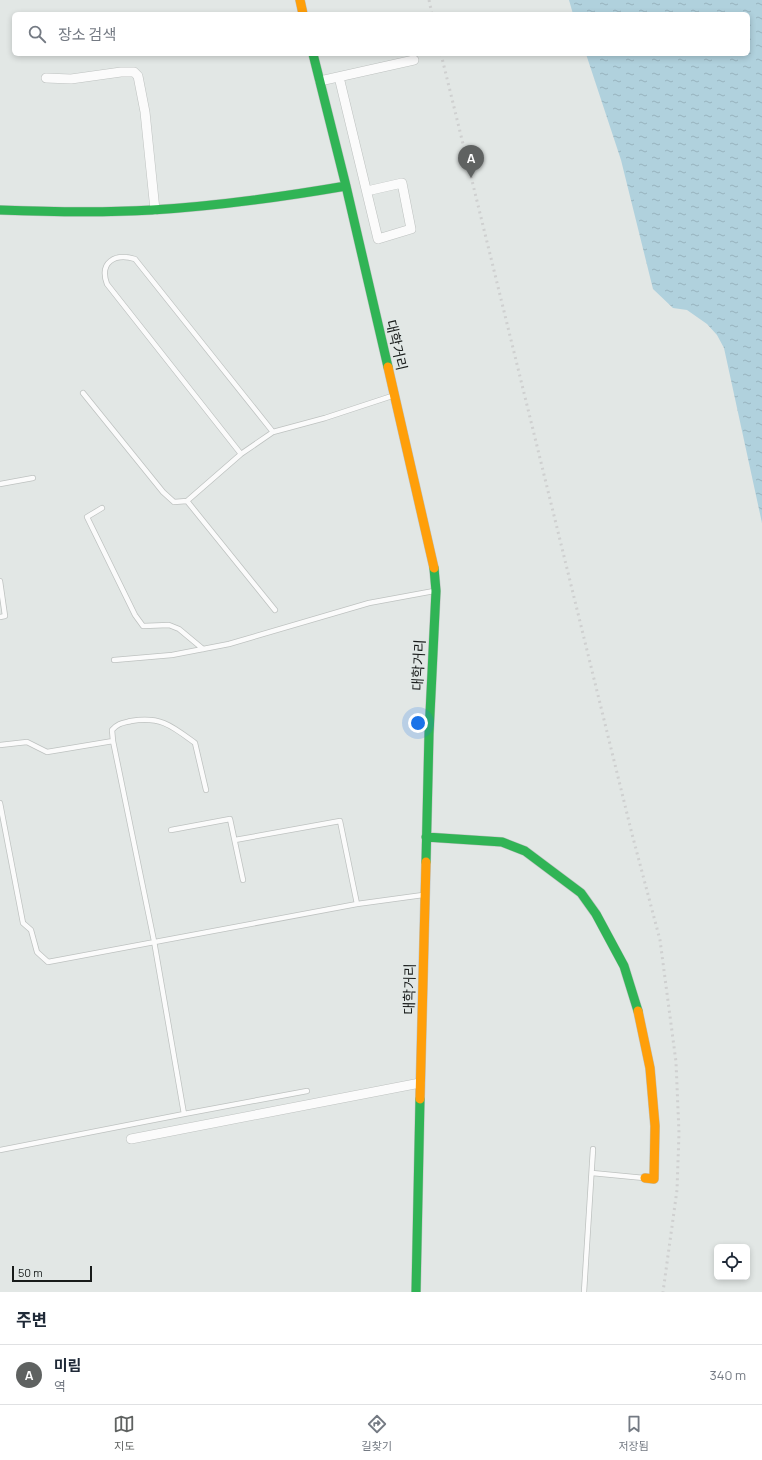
<!DOCTYPE html>
<html lang="ko">
<head>
<meta charset="utf-8">
<style>
	:root { --surface:#fff; --page:#f6f6f7; --text:#1f2937; --muted:#747a83; --line:#e0e1e3; --accent:#5f6261 }
	body { margin:0; font-family:Manrope,"Noto Sans KR",sans-serif; background:var(--page); color:var(--text) }
	.controls { position:absolute; right:12px; bottom:12px; display:grid; overflow:hidden; border-radius:6px; box-shadow:0 2px 6px #0003 }
	.controls button { width:36px; height:36px; display:grid; place-items:center; padding:0; border:0; border-bottom:1px solid var(--line); background:var(--surface); color:var(--text); font:20px sans-serif }
	.scale { position:absolute; left:12px; bottom:10px; width:80px; box-sizing:border-box; padding-left:4px; border:2px solid #181b1a; border-top:0; font-size:11px; line-height:14px; white-space:nowrap; color:#181b1a; -webkit-text-stroke:3px #e1e8e6; paint-order:stroke }
	.you { position:absolute; left:418px; top:723px; width:14px; height:14px; margin:-10px; border:3px solid #fff; border-radius:50%; background:#1a73e8; box-shadow:0 0 0 6px #1a73e833 }
	.badge { display:grid; place-items:center; width:26px; height:26px; border-radius:50%; background:var(--accent); color:#fff; font-size:13px; font-weight:700 }
	.pin { position:absolute; translate:-50% -33px; filter:drop-shadow(0 1px 2px #0008) }
	.pin::after { content:''; position:absolute; top:21px; width:14px; height:12px; background:inherit; clip-path:polygon(0 0,100% 0,50% 100%) }
	.list { margin:0; padding:0; list-style:none }
	h2 { display:flex; justify-content:space-between; align-items:center; height:52px; margin:0; padding:0 16px; font-size:17px }
	h2 small { font-size:13px; font-weight:400; color:var(--muted) }
	.list li { display:grid; grid-template-columns:26px 1fr auto; gap:12px; align-items:center; box-sizing:border-box; height:60px; padding:0 16px; border-top:1px solid var(--line) }
	.list b { display:block; font-size:15px; white-space:nowrap }
	.list p { margin:0; font-size:13px; white-space:nowrap; color:var(--muted) }
	.list em { font-size:13px; font-style:normal; color:var(--muted) }
	.icon { flex:none; width:22px; height:22px; fill:none; stroke:currentColor; stroke-width:2; stroke-linecap:round; stroke-linejoin:round }
	.map { position:relative; flex:none; width:762px; height:1292px; overflow:hidden }
	.search { position:absolute; background:var(--surface); box-shadow:0 2px 6px #0003; left:12px; right:12px; top:12px; height:44px; display:flex; align-items:center; gap:10px; box-sizing:border-box; padding:0 14px; border-radius:6px; color:var(--muted); font-size:15px }
	.sheet { height:112px; background:var(--surface) }
	nav { display:flex; justify-content:space-around; align-items:center; box-sizing:border-box; height:56px; border-top:1px solid var(--line); background:var(--surface); font-size:11px; color:var(--muted) }
	nav a { display:grid; justify-items:center; gap:2px }
	nav .on { color:var(--accent) }
	.map>svg:first-child { display:block }
	.water { fill:url(#water-ripples) }
	.lines { fill:none; stroke-linecap:round; stroke-linejoin:round }
	.lane-casing { stroke:#bec2c0; stroke-width:6 }
	.street-casing { stroke:#bec2c0; stroke-width:10 }
	.fast-casing { stroke:#bec2c0; stroke-width:10 }
	.slow-casing { stroke:#bec2c0; stroke-width:10 }
	.lane { stroke:#fbfbfb; stroke-width:4.5 }
	.street { stroke:#fbfbfb; stroke-width:9 }
	.fast { stroke:#30b455; stroke-width:9 }
	.slow { stroke:#ff9f0a; stroke-width:9 }
	.rail { stroke:#cfd0d0; stroke-width:3; stroke-dasharray:2 4; stroke-linecap:butt }
	.labels { text-anchor:middle; dominant-baseline:central; stroke-width:3; stroke-linejoin:round; paint-order:stroke }
	.street-label { font-size:14px; fill:#181b1a; stroke:#e1e8e6 }
</style>
</head>
<body>
<div class="map">
<svg width="762" height="1292" viewBox="0 0 762 1292">
	<defs>
		<pattern id="water-ripples" width="26" height="14" patternUnits="userSpaceOnUse"><rect width="26" height="14" fill="#b0d1dd"/><path d="M2 4q2-2 4 0t4 0M15 11q2-2 4 0t4 0" fill="none" stroke="#97b3bd"/></pattern>
	</defs>
	<rect width="100%" height="100%" fill="#e2e7e5"/>
	<path class="water" d="M569,0H762V523L724,348L717,335L707,324L687,310L673,308L653,289L621,160L586,54H748V14H573Z"/>
	<g class="lines">
		<g class="lane-casing">
			<path id="lane" d="M83,393L163,492L174,502L187,501L241,454L273,432L325,418L392,396
				M241,454L107,284C99,262 115,253 135,259L273,432
				M0,484L33,478
				M187,501L275,610
				M102,508L87,517L135,615L143,626L169,625L179,629L203,649
				M0,581L5,616L0,617
				M114,660L172,655L229,644L369,603L434,591
				M113,741L112,730C118,723 123,723 131,721C161,716 172,726 195,743L206,790
				M0,745L27,742L47,752L113,741L154,941L184,1114L307,1091
				M0,803L23,923L31,930L37,952L48,962L357,904L423,895
				M171,830L230,819L243,880
				M235,840L340,821L357,904
				M0,1150L184,1114
				M592,1173L644,1178
				M584,1292L593,1149"/>
		</g>
		<g class="street-casing">
			<path id="street" d="M339,77L378,239L411,229L402,183L367,191
				M46,78L71,79L121,72H134L138,76L145,112L155,210
				M320,81L414,60
				M131,1139L420,1083"/>
		</g>
		<g class="fast-casing">
			<path id="fast" d="M313,54L346,186L388,367
				M0,210C51,212 102,213 152,210C217,206 282,197 346,186
				M426,837L502,842L525,851L581,893L596,914L624,966L638,1011
				M426,862L429,734L436,591L434,568
				M416,1292L420,1099"/>
		</g>
		<g class="slow-casing">
			<path id="slow" d="M300,0L303,14
				M388,367L434,568
				M638,1011L650,1068L655,1126L654,1179L645,1178
				M420,1099L426,862"/>
		</g>
		<use href="#lane" class="lane"/>
		<use href="#street" class="street"/>
		<use href="#fast" class="fast"/>
		<use href="#slow" class="slow"/>
		<path class="rail" d="M429,0L432,14
			M441,54L632,834L660,940L676,1062L679,1133L677,1190L663,1292"/>
	</g>
	<g class="labels">
		<g class="street-label">
			<text transform="translate(397 345) rotate(77)">대학거리</text>
			<text transform="translate(418 665) rotate(-87)">대학거리</text>
			<text transform="translate(409 989) rotate(-89)">대학거리</text>
		</g>
	</g>
</svg>
<div class="controls">
<button><svg class="icon" aria-label="locate" viewBox="0 0 24 24"><circle cx="12" cy="12" r="6"/><path d="M12 2v4M12 18v4M2 12h4M18 12h4"/></svg></button>
</div>
<div class="scale">50 m</div>
<div class="you"></div>
<div class="pin badge" style="left:471px;top:178px">A</div>
<div class="search"><svg class="icon" aria-label="search" viewBox="0 0 24 24"><circle cx="10" cy="10" r="6"/><path d="M15 15l6 6"/></svg>장소 검색</div>
</div>
<section class="sheet">
<h2>주변<small></small></h2>
<ul class="list">
<li><span class="badge">A</span><div><b>미림</b><p>역</p></div><em>340 m</em></li>
</ul>
</section>
<nav>
<a class="on"><svg class="icon" aria-label="map" viewBox="0 0 24 24"><path d="M3 6l6-2 6 2 6-2v14l-6 2-6-2-6 2zM9 4v14M15 6v14"/></svg>지도</a>
<a><svg class="icon" aria-label="directions" viewBox="0 0 24 24"><path d="M12 3l9 9-9 9-9-9zM9 14v-3h6M13 9l2 2-2 2"/></svg>길찾기</a>
<a><svg class="icon" aria-label="saved" viewBox="0 0 24 24"><path d="M7 4h10v16l-5-4-5 4z"/></svg>저장됨</a>
</nav>
</body>
</html>
